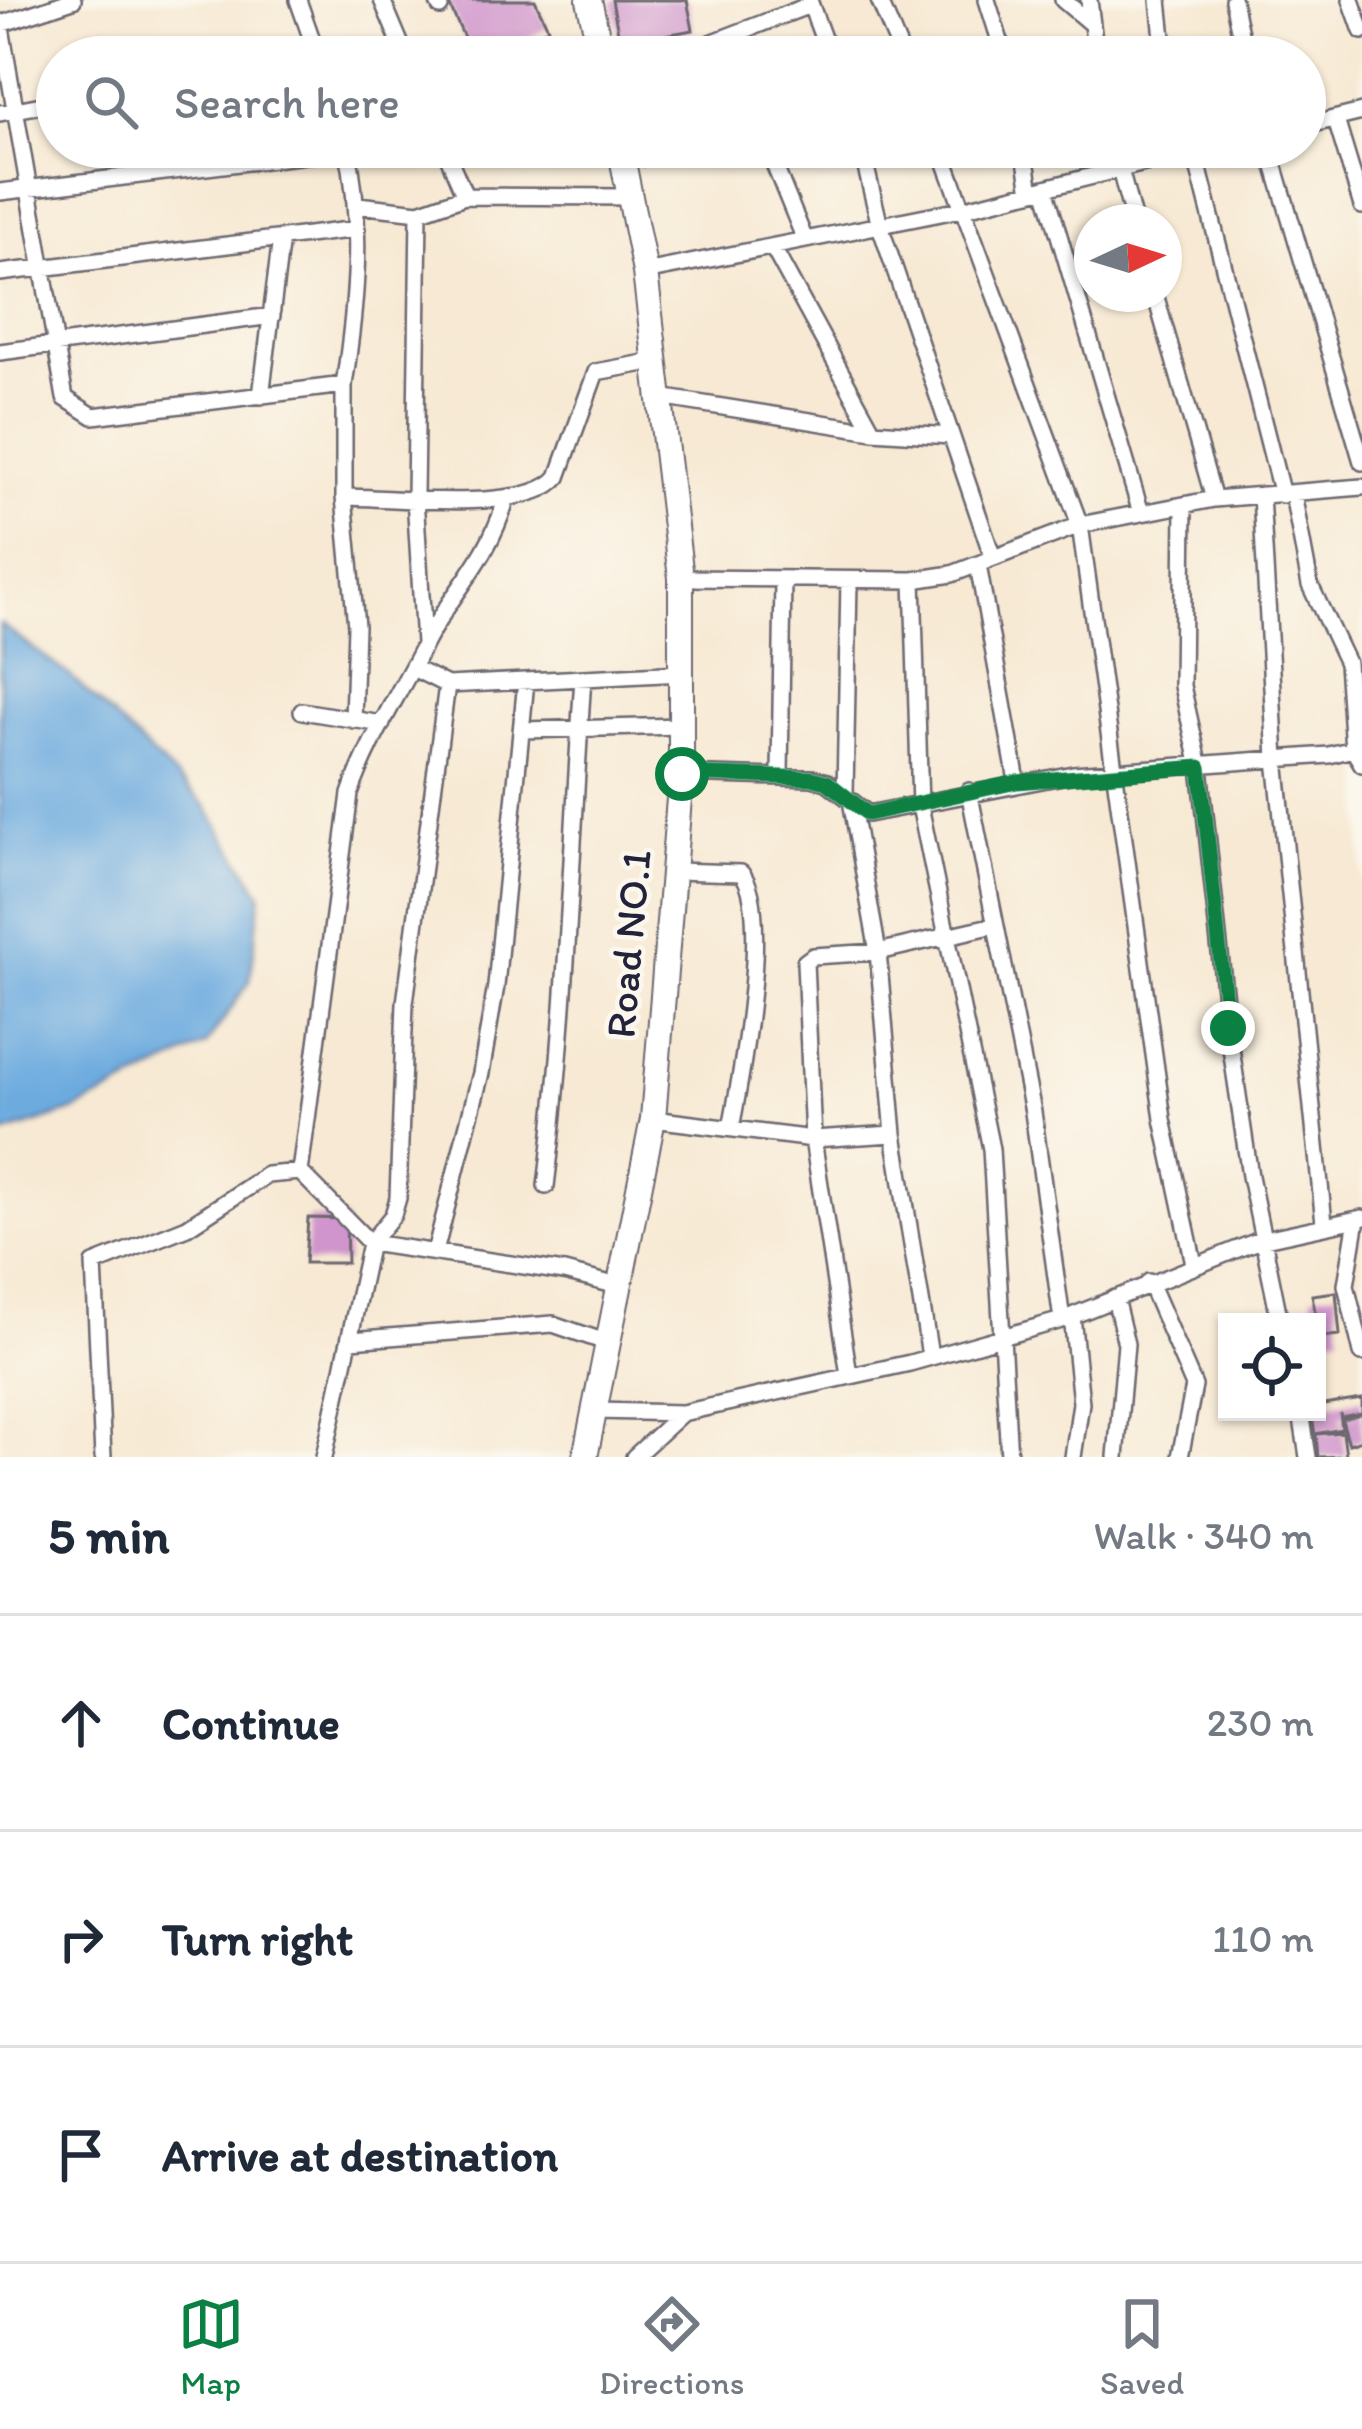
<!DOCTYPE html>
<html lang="en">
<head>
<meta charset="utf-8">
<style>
	:root { --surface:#fff; --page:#f2f2f3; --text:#1f2937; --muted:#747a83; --line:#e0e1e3; --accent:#0b8043 }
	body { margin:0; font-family:Itim,sans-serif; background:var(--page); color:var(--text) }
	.controls { position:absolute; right:36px; bottom:36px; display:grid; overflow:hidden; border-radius:0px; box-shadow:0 3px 9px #0004 }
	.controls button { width:108px; height:108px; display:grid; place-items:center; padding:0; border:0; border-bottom:3px solid var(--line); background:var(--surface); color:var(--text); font:60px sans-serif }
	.compass { position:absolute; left:1074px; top:204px; width:108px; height:108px; border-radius:50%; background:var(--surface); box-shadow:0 3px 9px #0004; rotate:86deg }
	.stop { position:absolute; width:36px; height:36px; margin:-27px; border:9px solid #0b8043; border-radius:50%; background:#fff }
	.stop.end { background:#0b8043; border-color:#fff; box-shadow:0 3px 12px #0008 }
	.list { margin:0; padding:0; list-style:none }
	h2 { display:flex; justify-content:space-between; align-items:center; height:156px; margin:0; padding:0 48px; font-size:51px }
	h2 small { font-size:39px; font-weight:400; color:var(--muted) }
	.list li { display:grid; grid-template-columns:78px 1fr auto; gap:36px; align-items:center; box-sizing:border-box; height:216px; padding:0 48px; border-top:3px solid var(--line) }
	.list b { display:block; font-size:45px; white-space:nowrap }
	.list em { font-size:39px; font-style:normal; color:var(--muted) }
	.icon { flex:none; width:66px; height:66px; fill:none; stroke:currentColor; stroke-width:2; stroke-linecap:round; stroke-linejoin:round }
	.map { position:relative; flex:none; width:1362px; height:1457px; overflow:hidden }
	.search { position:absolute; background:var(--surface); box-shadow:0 3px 9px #0004; left:36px; right:36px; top:36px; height:132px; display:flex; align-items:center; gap:30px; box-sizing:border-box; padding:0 42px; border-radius:66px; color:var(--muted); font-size:45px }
	.sheet { height:804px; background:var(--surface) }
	nav { display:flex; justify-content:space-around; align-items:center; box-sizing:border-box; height:168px; border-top:3px solid var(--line); background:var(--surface); font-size:33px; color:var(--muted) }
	nav a { display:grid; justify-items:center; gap:6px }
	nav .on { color:var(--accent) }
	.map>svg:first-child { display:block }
	.water { fill:#6dabdf; stroke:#48668d; stroke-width:3 }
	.building { fill:#d095cc }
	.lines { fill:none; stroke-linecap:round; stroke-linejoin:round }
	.minor-casing { stroke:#6d6870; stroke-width:20 }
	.trunk-casing { stroke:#6d6870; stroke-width:28 }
	.minor { stroke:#fff; stroke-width:15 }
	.trunk { stroke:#fff; stroke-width:24 }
	.route { stroke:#0b8043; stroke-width:15 }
	.labels { text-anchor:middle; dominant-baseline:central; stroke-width:9; stroke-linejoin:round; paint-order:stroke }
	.street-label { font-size:42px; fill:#22223b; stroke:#fbf7ec }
</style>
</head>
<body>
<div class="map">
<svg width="1362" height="1457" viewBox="0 0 1362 1457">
	<rect width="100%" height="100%" fill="#fbf7ec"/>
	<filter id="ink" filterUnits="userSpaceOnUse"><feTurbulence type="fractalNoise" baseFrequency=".00833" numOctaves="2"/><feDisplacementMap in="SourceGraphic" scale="24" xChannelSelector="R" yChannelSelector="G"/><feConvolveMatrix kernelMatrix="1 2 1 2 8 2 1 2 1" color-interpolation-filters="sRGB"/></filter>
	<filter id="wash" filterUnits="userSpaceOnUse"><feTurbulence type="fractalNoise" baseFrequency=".004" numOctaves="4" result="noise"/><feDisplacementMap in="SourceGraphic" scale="48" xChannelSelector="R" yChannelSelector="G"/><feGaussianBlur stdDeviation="2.7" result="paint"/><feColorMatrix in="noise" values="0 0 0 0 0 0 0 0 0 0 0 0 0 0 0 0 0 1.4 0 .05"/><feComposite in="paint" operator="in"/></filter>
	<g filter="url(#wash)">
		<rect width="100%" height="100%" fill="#f7e9d3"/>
		<path class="water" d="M0,624L69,675L206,806L261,894L250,981L206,1045L73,1111L0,1135Z"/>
		<g id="blocks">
			<path class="building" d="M447,0H535L548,28L504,49L507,57H473Z
				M612,0H687L693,30L620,43Z
				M641,147H710V148L644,166Z
				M308,1218L346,1219L347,1263H305Z
				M1336,1292L1340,1335L1320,1337L1312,1295Z
				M1362,1399V1413L1341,1417L1340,1413L1342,1429L1315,1434L1311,1412L1317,1406Z
				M1362,1413V1440L1349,1444L1342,1420Z
				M1343,1432L1346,1456L1318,1457L1316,1434Z"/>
		</g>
	</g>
	<g filter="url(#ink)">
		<use href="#blocks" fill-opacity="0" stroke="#6d6870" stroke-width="3"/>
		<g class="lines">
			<g class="minor-casing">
				<path id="minor" d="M298,0L318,57
					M382,0L406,57
					M437,0L440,7
					M809,0L830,57
					M879,0L903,57
					M987,0L1005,57
					M1063,0L1089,22
					M1089,0L1096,57
					M1159,0L1165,57
					M1233,0L1245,57
					M1351,0L1362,31
					M0,22L65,398L93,416L344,385C356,306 364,226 347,147
					M1,24L73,0
					M674,57L810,5
					M0,113L57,102
					M1336,120L1362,206
					M1305,126L1362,112
					M444,147L465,196
					M767,147L805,240
					M861,147L880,226L993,558
					M940,147L1080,525L1163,1119L1194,1264
					M1024,147L1031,192
					M1114,147L1134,222
					M1269,147L1362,462
					M1194,150L1282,495
					M1045,188L1141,513
					M0,192L348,150
					M358,205L419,212L465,196L630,197
					M419,212L415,497L424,644
					M773,248L873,431
					M645,272L966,208L1208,147
					M0,273L357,229
					M1155,294L1214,499
					M0,352L272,316
					M344,385V497
					M261,396L281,238
					M660,397L873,431L951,436
					M1293,494L1310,585L1347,663L1353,749L1362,764
					M1261,495L1276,759L1324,1223
					M1184,505L1182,686L1200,767L1228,1028L1250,1176L1280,1322
					M978,565L1017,781
					M681,578L913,580L952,574L1080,525L1214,499L1362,487
					M913,580L920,806L991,1149L1009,1457
					M415,669L447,685L683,673
					M302,711L382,724
					M353,720L356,626L344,497C392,497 528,514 558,477L596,372L656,361
					M523,730L682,726
					M780,773L783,580
					M681,774L812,778L827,782L868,814L1073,774L1329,755L1353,749L1362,733
					M969,791L1033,1112L1062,1320
					M845,794L849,581
					M852,806L878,952L894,1134L930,1356
					M674,871L741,873C773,905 740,1082 731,1128
					M653,1119L813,1139L894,1134
					M300,1172L350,794C368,742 399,694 424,645C452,591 486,565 506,500
					M546,1186C567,1017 571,848 583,678
					M1357,1219L1346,1285L1362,1353
					M435,1252L481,1073L496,986L526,681
					M1149,1282L1194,1386L1180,1457
					M1115,1298L1126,1344L1116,1457
					M1072,1316L1081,1403L1073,1457
					M351,1340L553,1324L611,1344
					M849,1375L813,1139L805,962L813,956L878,952L995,925
					M596,1411L682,1413L910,1363L1062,1320L1260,1240L1362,1218
					M1301,1412L1308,1457
					M103,1457L94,1264L187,1227L267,1175L300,1172L370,1243L564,1272L622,1287
					M324,1457L370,1243L393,1215L398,1198L405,1003L447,685
					M634,1457L682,1413"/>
			</g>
			<g class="trunk-casing">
				<path id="trunk" d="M589,0L602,57
					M585,1457L653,1119L681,774V578L645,272L620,147"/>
			</g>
			<use href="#minor" class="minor"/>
			<use href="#trunk" class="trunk"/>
		</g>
	</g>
	<g class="lines" filter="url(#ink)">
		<path class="route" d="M682,774L812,778L827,782L868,814L1017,782L1200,767L1228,1028"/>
	</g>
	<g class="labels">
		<g class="street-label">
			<text transform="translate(628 944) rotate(-85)">Road NO.1</text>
		</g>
	</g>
</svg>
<div class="controls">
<button><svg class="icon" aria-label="locate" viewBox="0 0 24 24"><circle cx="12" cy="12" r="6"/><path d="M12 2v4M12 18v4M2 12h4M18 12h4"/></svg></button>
</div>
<svg class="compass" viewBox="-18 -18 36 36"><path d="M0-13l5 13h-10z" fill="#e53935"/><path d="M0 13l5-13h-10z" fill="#747a83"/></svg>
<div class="stop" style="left:682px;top:774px"></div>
<div class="stop end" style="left:1228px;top:1028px"></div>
<div class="search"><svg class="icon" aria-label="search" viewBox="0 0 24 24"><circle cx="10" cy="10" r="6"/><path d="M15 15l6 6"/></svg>Search here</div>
</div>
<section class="sheet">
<h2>5 min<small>Walk · 340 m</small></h2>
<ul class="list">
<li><svg class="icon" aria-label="ahead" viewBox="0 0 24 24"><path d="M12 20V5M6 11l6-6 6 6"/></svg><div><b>Continue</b></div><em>230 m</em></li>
<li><svg class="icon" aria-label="right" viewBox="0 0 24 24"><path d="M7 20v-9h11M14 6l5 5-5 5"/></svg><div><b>Turn right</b></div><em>110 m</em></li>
<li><svg class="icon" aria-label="arrive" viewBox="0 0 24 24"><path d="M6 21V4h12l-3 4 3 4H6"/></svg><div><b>Arrive at destination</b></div></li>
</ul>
</section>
<nav>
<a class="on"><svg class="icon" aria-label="map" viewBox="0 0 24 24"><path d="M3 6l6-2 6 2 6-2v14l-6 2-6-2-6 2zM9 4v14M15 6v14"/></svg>Map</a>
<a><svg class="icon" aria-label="directions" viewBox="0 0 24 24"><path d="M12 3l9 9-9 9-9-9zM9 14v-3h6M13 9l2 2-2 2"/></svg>Directions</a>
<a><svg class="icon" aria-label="saved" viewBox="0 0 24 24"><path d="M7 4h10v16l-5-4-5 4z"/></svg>Saved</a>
</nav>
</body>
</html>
